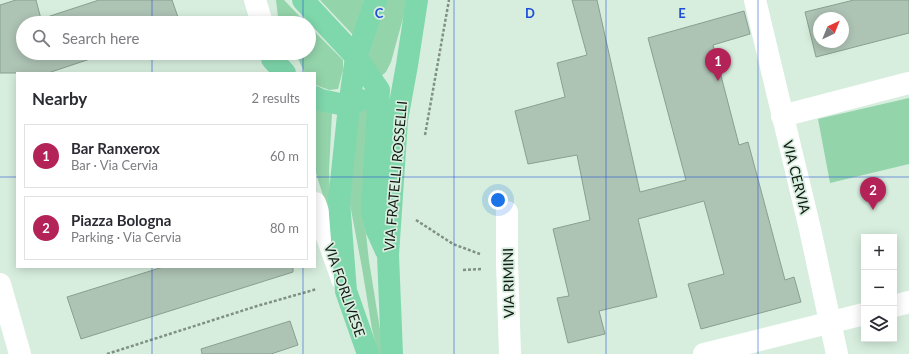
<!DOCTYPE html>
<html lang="en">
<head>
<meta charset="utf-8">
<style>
	:root { --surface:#fff; --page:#f7f7f7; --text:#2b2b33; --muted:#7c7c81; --line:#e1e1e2; --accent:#b32357 }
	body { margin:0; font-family:Lato,sans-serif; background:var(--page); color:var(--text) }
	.controls { position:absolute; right:12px; bottom:12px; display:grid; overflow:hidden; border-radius:0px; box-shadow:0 2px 10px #0003 }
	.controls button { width:36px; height:36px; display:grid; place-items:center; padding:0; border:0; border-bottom:1px solid var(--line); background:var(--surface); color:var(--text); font:20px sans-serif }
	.compass { position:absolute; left:813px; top:12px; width:36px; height:36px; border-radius:50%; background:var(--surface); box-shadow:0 2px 10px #0003; rotate:43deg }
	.you { position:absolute; left:498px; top:200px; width:14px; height:14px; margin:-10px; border:3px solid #fff; border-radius:50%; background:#1a73e8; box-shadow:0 0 0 6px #1a73e833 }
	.badge { display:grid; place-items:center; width:26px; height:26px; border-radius:50%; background:var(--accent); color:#fff; font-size:13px; font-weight:700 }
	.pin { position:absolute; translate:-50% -33px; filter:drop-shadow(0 1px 2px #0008) }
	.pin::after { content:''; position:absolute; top:21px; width:14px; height:12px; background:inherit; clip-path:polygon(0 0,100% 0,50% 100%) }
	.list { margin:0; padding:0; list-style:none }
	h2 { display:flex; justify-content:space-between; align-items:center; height:52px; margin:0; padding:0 16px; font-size:17px }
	h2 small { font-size:13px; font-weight:400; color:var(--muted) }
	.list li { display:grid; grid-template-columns:26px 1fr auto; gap:12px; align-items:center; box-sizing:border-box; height:64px; margin:0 8px 8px; padding:0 8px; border:1px solid var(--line); border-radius:0px }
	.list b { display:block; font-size:15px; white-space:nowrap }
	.list p { margin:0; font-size:13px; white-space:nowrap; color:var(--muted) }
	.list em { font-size:13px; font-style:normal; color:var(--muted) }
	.icon { flex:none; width:22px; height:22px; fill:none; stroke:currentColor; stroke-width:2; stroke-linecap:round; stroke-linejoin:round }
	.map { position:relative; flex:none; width:909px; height:354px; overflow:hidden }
	.search { position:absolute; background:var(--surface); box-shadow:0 2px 10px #0003; left:16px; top:16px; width:300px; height:44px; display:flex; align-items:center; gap:10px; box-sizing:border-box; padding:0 14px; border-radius:22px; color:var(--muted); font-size:15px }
	.panel { position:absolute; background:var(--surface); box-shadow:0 2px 10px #0003; left:16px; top:72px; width:300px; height:196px; border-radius:0px }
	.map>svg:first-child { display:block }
	.green { fill:#94d4ab }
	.building { fill:#adc3b4; stroke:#899f90; fill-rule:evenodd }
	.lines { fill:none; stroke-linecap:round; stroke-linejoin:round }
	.path { stroke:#809085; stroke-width:2.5; stroke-dasharray:3 2; stroke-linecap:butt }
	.minor { stroke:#fff; stroke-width:22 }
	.major { stroke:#7fd7ac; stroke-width:22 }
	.grid { fill:none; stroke:#1d4ed8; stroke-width:1; stroke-opacity:0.55 }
	.labels { text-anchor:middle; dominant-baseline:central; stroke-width:3.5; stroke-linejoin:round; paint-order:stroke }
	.street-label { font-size:14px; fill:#111913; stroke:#d7eede }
	.grid-label { font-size:13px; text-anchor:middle; font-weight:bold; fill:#1d4ed8; stroke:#d7eede; stroke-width:3.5; stroke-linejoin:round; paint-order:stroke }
</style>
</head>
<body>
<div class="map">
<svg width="909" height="354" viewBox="0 0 909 354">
	<rect width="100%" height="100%" fill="#d7eede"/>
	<path class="green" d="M276,0H284L306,23H281L278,17Z
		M320,0H365L353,35Z
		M387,0H408L391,62L386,72L380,77L367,58Z
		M309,26L343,60V70L338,89L329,90L316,85L315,84V73H305L295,53H309Z
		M909,98V164L830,183L818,119Z
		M315,107L332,113L329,171L330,193L336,237L315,170Z
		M370,107L364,215L369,261L384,354H378L372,329L362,268L349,199L354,110Z"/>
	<path class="building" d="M16,0H36L41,19L99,0H172L180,23H23V53H108L48,73H0V5Z
		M572,0H597L640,192L686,180L648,38L744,11L750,34L713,45L739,145L748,142L785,280L794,277L801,302L701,329L688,284L724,274L704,201L638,219L657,297L599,311L605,334L568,343L557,298L569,296L553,229L590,220L577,155L528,164L515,111L565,97L557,63L587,55Z
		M854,0H909V33L816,57L805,12ZM819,18H843V42H819Z
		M163,267H293V272L81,339L67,297Z
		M290,321L298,345L271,354H202L201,349Z"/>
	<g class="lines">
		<path class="path" d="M425,135L449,0
			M416,220L453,244L480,254
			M463,270L481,269
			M107,354L257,306L317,289"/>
		<path class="minor" d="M255,0L262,23
			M755,0L810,229L837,354
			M782,116L909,83
			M315,203L342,279
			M507,212V263L510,354
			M0,284L20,354
			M894,306L909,302
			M704,354L864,314"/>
		<path class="major" d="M303,0L356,57L379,90L372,211L377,231L386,251
			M272,59L285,73
			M315,97L321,100L349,106L361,100
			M368,354L346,291L339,201L349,106L356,57L376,0
			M392,354L388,255L397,120L407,65L417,0"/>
	</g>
	<path class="grid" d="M152,0V23M303,0V23M454,0V354M606,0V354M758,0V354M152,53V73M303,53V73M0,177H17M315,177H909M152,267V354M303,267V354"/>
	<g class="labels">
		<g class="street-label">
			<text transform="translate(395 176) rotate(-85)">VIA FRATELLI ROSSELLI</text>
			<text transform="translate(797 177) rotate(76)">VIA CERVIA</text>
			<text transform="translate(508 283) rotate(-91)">VIA RIMINI</text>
			<text transform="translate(345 290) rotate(71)">VIA FORLIVESE</text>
		</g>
	</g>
	<g class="grid-label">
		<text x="379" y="18">C</text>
		<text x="530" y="18">D</text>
		<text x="682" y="18">E</text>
	</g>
</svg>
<div class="controls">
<button>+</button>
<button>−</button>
<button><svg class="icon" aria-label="layers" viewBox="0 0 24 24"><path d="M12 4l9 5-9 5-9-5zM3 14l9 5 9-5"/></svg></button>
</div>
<svg class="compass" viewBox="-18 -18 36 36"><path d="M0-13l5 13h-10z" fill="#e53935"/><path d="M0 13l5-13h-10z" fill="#7c7c81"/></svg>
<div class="you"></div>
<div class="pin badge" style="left:718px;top:81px">1</div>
<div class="pin badge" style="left:873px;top:210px">2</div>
<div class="search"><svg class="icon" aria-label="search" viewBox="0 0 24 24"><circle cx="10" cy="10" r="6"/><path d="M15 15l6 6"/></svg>Search here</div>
<section class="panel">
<h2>Nearby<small>2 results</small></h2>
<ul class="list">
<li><span class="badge">1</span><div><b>Bar Ranxerox</b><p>Bar · Via Cervia</p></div><em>60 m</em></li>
<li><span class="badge">2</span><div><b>Piazza Bologna</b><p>Parking · Via Cervia</p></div><em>80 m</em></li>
</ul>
</section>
</div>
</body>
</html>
